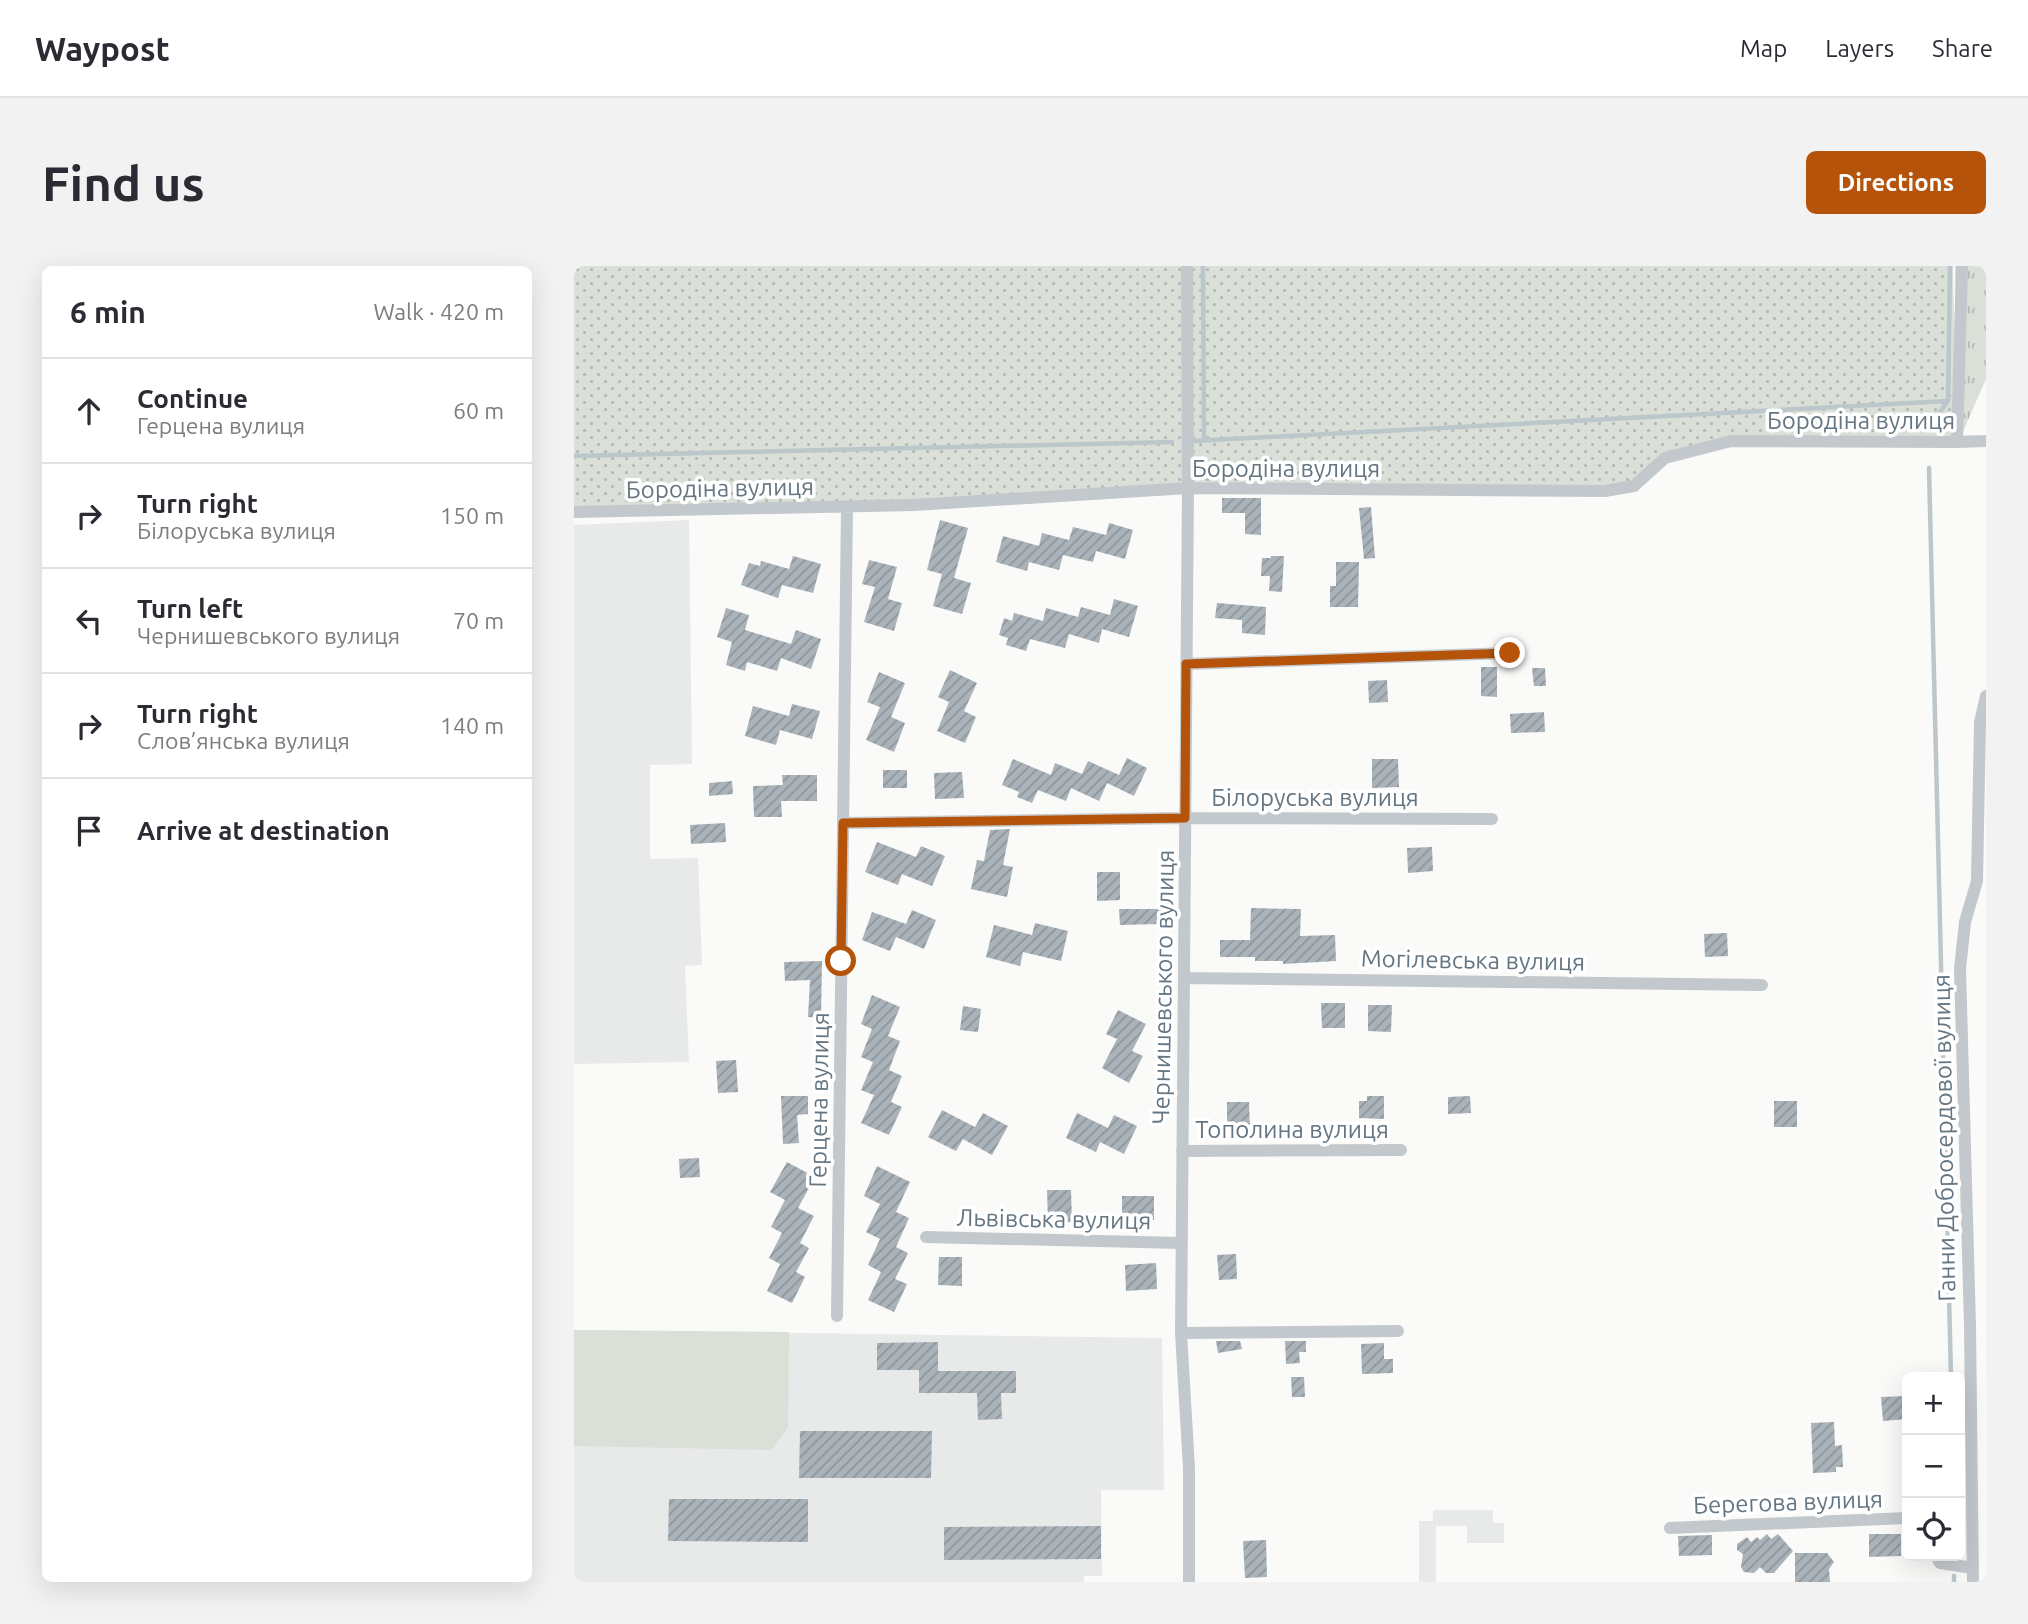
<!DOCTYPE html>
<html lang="en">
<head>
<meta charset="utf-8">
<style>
	:root { --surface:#fff; --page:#f2f2f3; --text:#2b2b33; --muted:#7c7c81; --line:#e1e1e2; --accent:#b45309 }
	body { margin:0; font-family:Ubuntu,sans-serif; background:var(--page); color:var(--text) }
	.controls { position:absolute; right:21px; bottom:21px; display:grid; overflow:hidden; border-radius:10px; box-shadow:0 7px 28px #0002 }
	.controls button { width:63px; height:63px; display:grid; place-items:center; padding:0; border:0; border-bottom:2px solid var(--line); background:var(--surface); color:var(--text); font:35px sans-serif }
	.stop { position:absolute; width:21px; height:21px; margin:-16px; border:5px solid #b45309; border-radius:50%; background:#fff }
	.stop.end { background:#b45309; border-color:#fff; box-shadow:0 2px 7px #0008 }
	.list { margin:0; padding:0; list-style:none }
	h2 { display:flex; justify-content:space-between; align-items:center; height:91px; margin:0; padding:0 28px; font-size:30px }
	h2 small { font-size:23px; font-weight:400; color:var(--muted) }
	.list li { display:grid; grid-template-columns:46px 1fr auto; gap:21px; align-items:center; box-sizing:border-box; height:105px; padding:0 28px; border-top:2px solid var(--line) }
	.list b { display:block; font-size:26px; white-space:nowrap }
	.list p { margin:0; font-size:23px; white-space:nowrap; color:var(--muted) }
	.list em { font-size:23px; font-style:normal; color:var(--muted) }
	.icon { flex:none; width:38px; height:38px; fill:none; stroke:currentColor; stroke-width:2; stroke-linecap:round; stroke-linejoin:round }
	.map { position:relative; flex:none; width:1412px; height:1316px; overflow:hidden; border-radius:10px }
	header { display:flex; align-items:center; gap:42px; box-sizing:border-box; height:98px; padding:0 35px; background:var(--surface); border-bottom:2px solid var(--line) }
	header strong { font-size:33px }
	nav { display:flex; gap:38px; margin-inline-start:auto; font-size:24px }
	.intro { display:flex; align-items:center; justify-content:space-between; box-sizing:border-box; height:168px; padding:0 42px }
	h1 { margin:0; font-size:49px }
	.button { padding:18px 32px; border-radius:10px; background:var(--accent); color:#fff; font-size:24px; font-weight:700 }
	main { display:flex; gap:42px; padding:0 42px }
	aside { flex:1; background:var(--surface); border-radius:10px; box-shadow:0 7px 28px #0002 }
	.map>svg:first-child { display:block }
	.built { fill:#e8e9e9 }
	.grass { fill:url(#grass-tufts) }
	.garden { fill:url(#garden-dots) }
	.pitch { fill:#dadfd7 }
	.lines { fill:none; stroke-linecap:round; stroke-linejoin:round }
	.stream { stroke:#bbc7cb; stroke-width:4.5 }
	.building { fill:url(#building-hatch) }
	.street { stroke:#c3c8cc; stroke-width:12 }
	.route { stroke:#b45309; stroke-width:9 }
	.labels { text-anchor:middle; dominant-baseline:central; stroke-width:7; stroke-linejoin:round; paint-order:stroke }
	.street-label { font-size:24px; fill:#657683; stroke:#fff }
</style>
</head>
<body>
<header>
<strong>Waypost</strong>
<nav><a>Map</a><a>Layers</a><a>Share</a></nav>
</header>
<div class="intro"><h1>Find us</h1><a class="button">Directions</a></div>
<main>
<aside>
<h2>6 min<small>Walk · 420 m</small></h2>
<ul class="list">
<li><svg class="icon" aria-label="ahead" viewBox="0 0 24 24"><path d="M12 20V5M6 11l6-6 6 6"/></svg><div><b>Continue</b><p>Герцена вулиця</p></div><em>60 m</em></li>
<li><svg class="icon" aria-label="right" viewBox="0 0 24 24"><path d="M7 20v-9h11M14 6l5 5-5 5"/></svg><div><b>Turn right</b><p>Білоруська вулиця</p></div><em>150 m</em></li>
<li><svg class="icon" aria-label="left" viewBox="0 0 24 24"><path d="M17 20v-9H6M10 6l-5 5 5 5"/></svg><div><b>Turn left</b><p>Чернишевського вулиця</p></div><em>70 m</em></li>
<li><svg class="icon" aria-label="right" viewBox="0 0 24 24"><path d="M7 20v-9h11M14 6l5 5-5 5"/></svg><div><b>Turn right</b><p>Слов’янська вулиця</p></div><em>140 m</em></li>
<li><svg class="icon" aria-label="arrive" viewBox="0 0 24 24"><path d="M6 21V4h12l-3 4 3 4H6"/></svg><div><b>Arrive at destination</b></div></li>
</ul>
</aside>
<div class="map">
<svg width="1412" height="1316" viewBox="0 0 1412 1316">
	<defs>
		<pattern id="grass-tufts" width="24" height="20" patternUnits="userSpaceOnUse" patternTransform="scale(1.75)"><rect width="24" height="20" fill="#dadfd7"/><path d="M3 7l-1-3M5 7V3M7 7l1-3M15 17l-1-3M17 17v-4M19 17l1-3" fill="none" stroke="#b4b9b4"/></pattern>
		<pattern id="garden-dots" width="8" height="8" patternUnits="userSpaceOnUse" patternTransform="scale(1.75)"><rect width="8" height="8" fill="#dadfd7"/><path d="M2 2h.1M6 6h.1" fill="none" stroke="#b4b9b4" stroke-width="1.8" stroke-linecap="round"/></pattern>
		<pattern id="building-hatch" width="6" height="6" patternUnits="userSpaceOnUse" patternTransform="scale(1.75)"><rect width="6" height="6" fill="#aab3b9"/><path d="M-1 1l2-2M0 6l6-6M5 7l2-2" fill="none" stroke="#8e969c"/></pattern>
	</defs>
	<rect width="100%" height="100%" fill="#fafaf8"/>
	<path class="built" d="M115,254L118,498L76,499V593L124,592L128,699L111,700L115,796L0,798V259Z
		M0,1064L588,1072L590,1224H527L528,1310H510V1316H0Z
		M859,1244H919V1257H930V1277H893V1260H862V1316H845V1255H859Z"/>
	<path class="grass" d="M1381,0H1412V113L1384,177Z"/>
	<path class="garden" d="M0,0H1379L1382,179L1157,176L1091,192L1060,220L614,222L273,241L0,246Z"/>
	<path class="pitch" d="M0,1064L215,1066L214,1162L197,1184L0,1180Z"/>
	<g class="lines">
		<path class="stream" d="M629,0L630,173
			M1357,158L1374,135L1376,0
			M620,175L1374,135
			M0,190L598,176
			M1355,202L1377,1111
			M1380,1316V1310"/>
	</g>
	<path class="building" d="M648,232H687V269L671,268V247H648Z
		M797,241L801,292L790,293L785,242Z
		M366,254L394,262L380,312L397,317L388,348L359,340L368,308L353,304Z
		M535,257L559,264L551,293L522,285L519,296L489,289L485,304L455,296L453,305L422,296L429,270L465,280L468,267L495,274L499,261L532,269Z
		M219,290L247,298L239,327L208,319L204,332L167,319L175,297L186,300L187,295L215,303Z
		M697,290H710L708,326L695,325L696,310H687L688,292H697Z
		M295,294L323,301L314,333L328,337L320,365L290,356L301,321L288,318Z
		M762,296H785L784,341H756V320H762Z
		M540,333L564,340L555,371L528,363L525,377L495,368L491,382L456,373L452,385L432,379L434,372L425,369L430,352L438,355L440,347L469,355L472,342L504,351L507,341L536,349Z
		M643,337L692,341L691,369L668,367V354L641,352Z
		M152,342L175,349L171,364L217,378L222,364L247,373L237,403L207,392L203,405L173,396L171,405L152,399L158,376L143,371Z
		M907,401H923V431L907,430Z
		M958,402H971L972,420H960Z
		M376,404L403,417L390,445L402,451L391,477L363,465L375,436L364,431Z
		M305,406L331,417L317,451L331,457L320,486L292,474L306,441L293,436Z
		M813,414L814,436L795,437L794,415Z
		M218,438L246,445L238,473L206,464L202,479L171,470L179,440L215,450Z
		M970,446L971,466L937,467L936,448Z
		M553,492L573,502L560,530L533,517L525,535L497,522L492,535L464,524L458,537L443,531L445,526L428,519L439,493L477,509L481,497L508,508L514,495L545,509Z
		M798,493H824L825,521L798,522Z
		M309,504H333V522H309Z
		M388,506L390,532L361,533L360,507Z
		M208,509H243V535H207L208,551H180L179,520L209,519Z
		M158,515L159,528L135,530V517Z
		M151,557L152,576L117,578L116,559Z
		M436,563L429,599L439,601L433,631L397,623L403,594L410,595L416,564Z
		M303,576L342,591L347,580L371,590L358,620L328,608L324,619L291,606Z
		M858,581L859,605L834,607L833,582Z
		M523,606H546V634L523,635Z
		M677,642L727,643L726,670L761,669L762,695L709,698V695H681V691H646V674H676Z
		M545,643H587V658L546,659Z
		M338,644L362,654L350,683L322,671L316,685L288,674L298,646L332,658Z
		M461,657L494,665L487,695L449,686L446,700L412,691L420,659L458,669Z
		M1153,667L1154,690L1131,691L1130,668Z
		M248,695L247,752L234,751L236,714L211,715L210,696Z
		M298,729L326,741L314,770L326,775L315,804L328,810L317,836L328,841L315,869L287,857L300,829L287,824L299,796L287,791L298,763L287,758Z
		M747,737H771V762H748Z
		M794,739H818L817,766L794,765Z
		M389,740L407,743L404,766L386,764Z
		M544,744L572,758L558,785L569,790L555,817L528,802L543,773L532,768Z
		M162,794L164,826L144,827L142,795Z
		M207,830H234V848L223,849L225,877L209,878Z
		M793,830H810V853L785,852V835H793Z
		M896,830L897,847L874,848V831Z
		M1200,835H1223V861H1200Z
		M653,836H675L676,863H653Z
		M368,844L401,861L409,847L434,860L418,889L389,873L382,885L354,871Z
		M503,847L534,862L540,849L563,860L550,888L526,876L522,886L492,872Z
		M125,892L126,911L106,912L105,893Z
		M213,896L241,911L224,942L240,950L226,977L235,982L222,1006L231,1011L218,1037L193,1025L206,998L195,992L208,967L197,961L211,934L196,926Z
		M303,900L336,916L322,946L335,952L322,981L334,987L321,1013L333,1018L320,1046L294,1034L307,1006L294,999L306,973L292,966L306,938L290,930Z
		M473,924H497L498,956L474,957Z
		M548,930H580V954L548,953Z
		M662,988L663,1013L645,1014L643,989Z
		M365,991H388V1020L364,1019Z
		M582,997L583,1023L552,1025L551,999Z
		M642,1075H666L668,1083L644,1087Z
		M711,1075H732V1086H725L726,1097L712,1098Z
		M364,1076V1105H442V1127H427L428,1153L404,1154L403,1127H345V1104H303V1077Z
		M810,1077V1093H819V1107L788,1108L787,1078Z
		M717,1111H730L731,1131H718Z
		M1333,1130V1153L1309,1155L1307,1131Z
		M1260,1156L1261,1180L1268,1179L1269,1201H1262V1206L1239,1207L1237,1157Z
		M226,1165H358L357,1212H225Z
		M95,1233H234V1276L94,1275Z
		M527,1260V1293L370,1294V1261Z
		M1193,1268L1197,1273L1204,1268L1219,1285L1200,1307H1192L1186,1301L1180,1307L1170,1306L1167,1301L1169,1288L1163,1284V1278L1173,1271L1177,1276L1183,1271L1186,1274Z
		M1295,1268H1327V1290L1295,1291Z
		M1138,1269V1289L1105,1290L1104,1270Z
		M692,1274L693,1311L671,1312L669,1275Z
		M1221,1287H1253L1260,1296L1255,1303L1256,1316H1221Z"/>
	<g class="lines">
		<path class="street" d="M613,0L614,222L607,1067L615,1202V1316
			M1383,176L1388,0
			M0,246L340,239L614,222L1031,225L1060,220L1091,192L1157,175L1383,176L1412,175
			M612,398L936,387
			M269,557L611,552L918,553
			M610,712L1188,719
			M608,885L827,884
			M352,971L607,977
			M263,1050L273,241
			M607,1067L824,1065
			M1096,1262L1333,1252
			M1362,1290L1366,1297L1399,1302
			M1399,1316L1396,1059L1386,703L1391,656L1403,615L1406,456L1412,430"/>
	</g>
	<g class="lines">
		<path class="route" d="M267,695L269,557L611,552L612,398L936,387"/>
	</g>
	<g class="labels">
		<g class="street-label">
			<text x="1287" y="154">Бородіна вулиця</text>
			<text x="712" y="202">Бородіна вулиця</text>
			<text transform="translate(146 222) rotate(-1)">Бородіна вулиця</text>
			<text x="741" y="531">Білоруська вулиця</text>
			<text transform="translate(899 694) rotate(1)">Могілевська вулиця</text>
			<text transform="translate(589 721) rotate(-89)">Чернишевського вулиця</text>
			<text transform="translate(245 834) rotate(-89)">Герцена вулиця</text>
			<text x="718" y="863">Тополина вулиця</text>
			<text transform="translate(1370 872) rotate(-91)">Ганни Добросердової вулиця</text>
			<text transform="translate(480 953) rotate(1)">Львівська вулиця</text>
			<text transform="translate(1214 1236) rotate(-2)">Берегова вулиця</text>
		</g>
	</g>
</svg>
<div class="controls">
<button>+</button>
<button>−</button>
<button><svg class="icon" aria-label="locate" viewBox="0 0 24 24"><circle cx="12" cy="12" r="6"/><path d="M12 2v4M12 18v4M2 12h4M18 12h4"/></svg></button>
</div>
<div class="stop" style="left:267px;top:695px"></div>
<div class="stop end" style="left:936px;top:387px"></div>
</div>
</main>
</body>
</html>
